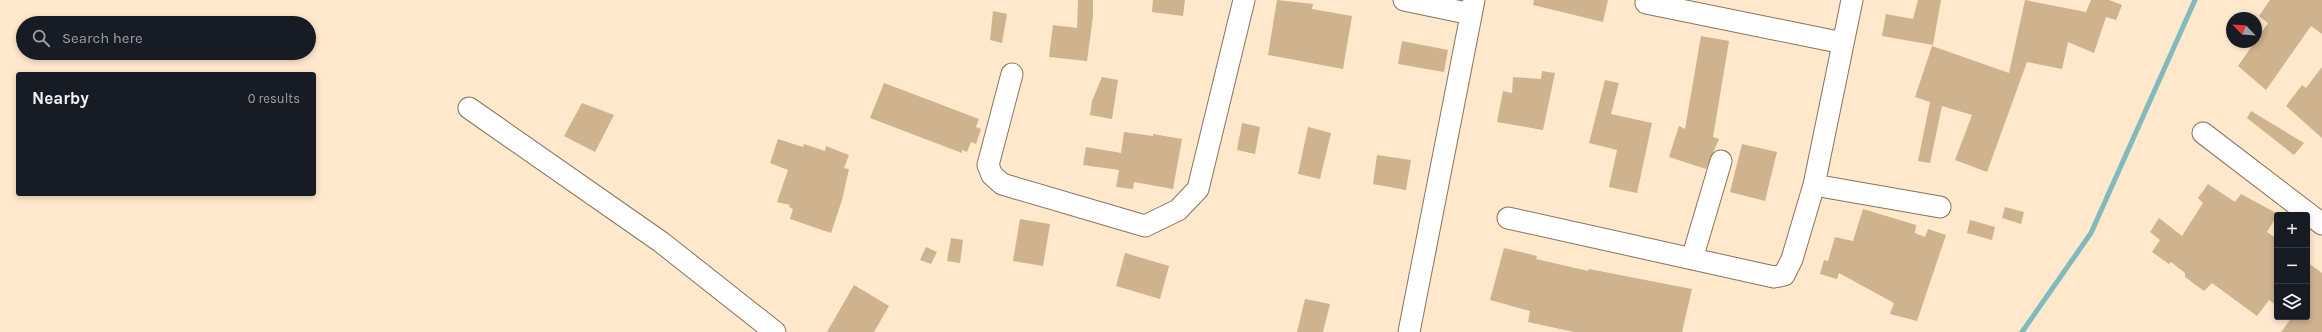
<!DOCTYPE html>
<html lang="en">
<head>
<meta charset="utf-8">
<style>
	:root { --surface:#171b24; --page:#242831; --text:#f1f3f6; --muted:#9ea1a6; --line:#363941 }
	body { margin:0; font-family:Karla,sans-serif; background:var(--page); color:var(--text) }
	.controls { position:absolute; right:12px; bottom:12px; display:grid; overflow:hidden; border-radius:4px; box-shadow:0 2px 6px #0003 }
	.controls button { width:36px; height:36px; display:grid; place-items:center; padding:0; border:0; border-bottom:1px solid var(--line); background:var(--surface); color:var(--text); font:20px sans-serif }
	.compass { position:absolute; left:2226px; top:12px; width:36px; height:36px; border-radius:50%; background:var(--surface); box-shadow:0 2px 6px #0003; rotate:295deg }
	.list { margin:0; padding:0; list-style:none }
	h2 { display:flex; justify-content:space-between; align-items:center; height:52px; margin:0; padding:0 16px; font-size:17px }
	h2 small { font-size:13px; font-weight:400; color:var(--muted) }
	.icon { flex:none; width:22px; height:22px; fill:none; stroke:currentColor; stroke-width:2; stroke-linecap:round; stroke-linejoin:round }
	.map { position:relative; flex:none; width:2322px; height:332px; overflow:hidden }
	.search { position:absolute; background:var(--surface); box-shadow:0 2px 6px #0003; left:16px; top:16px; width:300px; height:44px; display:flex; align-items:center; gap:10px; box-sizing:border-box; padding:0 14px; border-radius:22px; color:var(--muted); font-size:15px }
	.panel { position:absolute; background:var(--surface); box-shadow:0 2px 6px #0003; left:16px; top:72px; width:300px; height:124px; border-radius:4px }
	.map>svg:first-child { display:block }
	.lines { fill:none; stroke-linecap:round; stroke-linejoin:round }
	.stream { stroke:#81babe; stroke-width:5 }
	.building { fill:#cfb28e }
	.minor-casing { stroke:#88745b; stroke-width:23 }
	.minor { stroke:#fff; stroke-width:21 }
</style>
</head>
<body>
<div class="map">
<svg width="2322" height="332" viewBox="0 0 2322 332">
	<rect width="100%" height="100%" fill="#ffe8cc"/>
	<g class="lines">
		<path class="stream" d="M2022,332L2091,233L2195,0"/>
	</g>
	<path class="building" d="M1078,0H1093V16L1087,61L1049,57L1053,25L1077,28Z
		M1153,0H1185L1183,16L1152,12Z
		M1277,0L1313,4L1312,9L1352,16L1343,69L1268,55Z
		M1534,0H1608L1603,22L1533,5Z
		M1918,0H1941L1933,45L1882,36L1886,14L1913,19Z
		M2025,0L2086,12L2091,0H2109L2122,5L2116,20L2106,17L2094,53L2068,42L2062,69L2027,62L1987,172L1955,160L1972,115L1942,106L1930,163L1918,161L1930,102L1915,97L1932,46L2009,73Z
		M2270,0H2322V34L2311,26L2266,90L2238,66L2268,23L2259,16Z
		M993,11L1007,14L1002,43L990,40Z
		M1701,36L1729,41L1713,137L1719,139L1706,169L1669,157L1679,126L1685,129Z
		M1402,41L1448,50L1444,72L1398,64Z
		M2322,67V138L2286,106L2302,85L2306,88Z
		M1542,71L1555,73L1543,130L1497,122L1503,91L1512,93L1513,77L1541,79Z
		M1102,77L1118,80L1112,119L1090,115L1092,101Z
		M1605,80L1619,83L1611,114L1652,123L1637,193L1609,187L1617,150L1589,143Z
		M884,83L979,119L976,127L981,129L976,144L971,142L967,152L962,150V153L870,118Z
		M582,103L614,115L595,152L564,136Z
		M2251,111L2304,143L2294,155L2247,118Z
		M1242,123L1260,127L1255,154L1237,150Z
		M1308,127L1331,133L1320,179L1298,174Z
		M1124,132L1153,136V134L1182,139L1173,189L1134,182L1133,189L1116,187L1119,170L1083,165L1086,147L1121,153Z
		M778,139L803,147L804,144L825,151L826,146L849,155L844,168L849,169L842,200L831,233L790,219L793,209L789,207L790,205L777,202L788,170L770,163Z
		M1742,144L1777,152L1765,201L1730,192Z
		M1377,155L1411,160L1406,190L1373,184Z
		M2208,184L2235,202L2241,194L2278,214L2267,232L2277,239V306L2269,300L2257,316L2212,283L2204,291L2185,277V273L2171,262L2169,264L2152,252L2160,240L2150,232L2159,218L2182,236L2203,203L2198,198Z
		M2005,207L2024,212L2021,224L2002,218Z
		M1863,209L1916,225L1915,233L1925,237L1928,229L1946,235L1917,321L1890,314L1894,303L1839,273L1837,279L1820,274L1824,260L1828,261L1835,237L1853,241Z
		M1020,219L1050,224L1043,266L1013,261Z
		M1970,220L1995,227L1992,240L1967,233Z
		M951,238L963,240L960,263L947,261Z
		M926,247L937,252L931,264L920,260Z
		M1504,248L1537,256L1536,259L1588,271L1589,269L1692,289L1682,332H1574L1528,322L1530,311L1490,300Z
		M1125,253L1169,266L1160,299L1116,286Z
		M2307,262L2322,273V332H2281L2292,317H2307Z
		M854,285L889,306L874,332H827Z
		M1305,299L1330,304L1323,332H1297Z"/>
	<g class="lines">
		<g class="minor-casing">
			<path id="minor" d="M1404,0L1471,14
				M1646,3L1843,43
				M1012,74L988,165L992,175L1002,184L1145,226L1178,210L1198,189L1244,0
				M469,108L661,242L775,332
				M2203,133L2322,224
				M1814,185L1940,207
				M1508,218L1774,277L1784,275L1792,259L1814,185L1852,0
				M1692,259L1721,161
				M1409,332L1474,0"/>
		</g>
		<use href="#minor" class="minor"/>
	</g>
</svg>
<div class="controls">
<button>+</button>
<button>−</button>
<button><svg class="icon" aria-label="layers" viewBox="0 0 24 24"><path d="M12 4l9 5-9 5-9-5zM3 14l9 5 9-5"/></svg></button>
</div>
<svg class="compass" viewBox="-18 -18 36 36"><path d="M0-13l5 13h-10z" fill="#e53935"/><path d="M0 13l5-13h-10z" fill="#9ea1a6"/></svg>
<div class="search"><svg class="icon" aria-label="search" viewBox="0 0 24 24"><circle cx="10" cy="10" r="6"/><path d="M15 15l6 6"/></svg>Search here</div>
<section class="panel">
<h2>Nearby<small>0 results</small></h2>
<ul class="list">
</ul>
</section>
</div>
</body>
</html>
